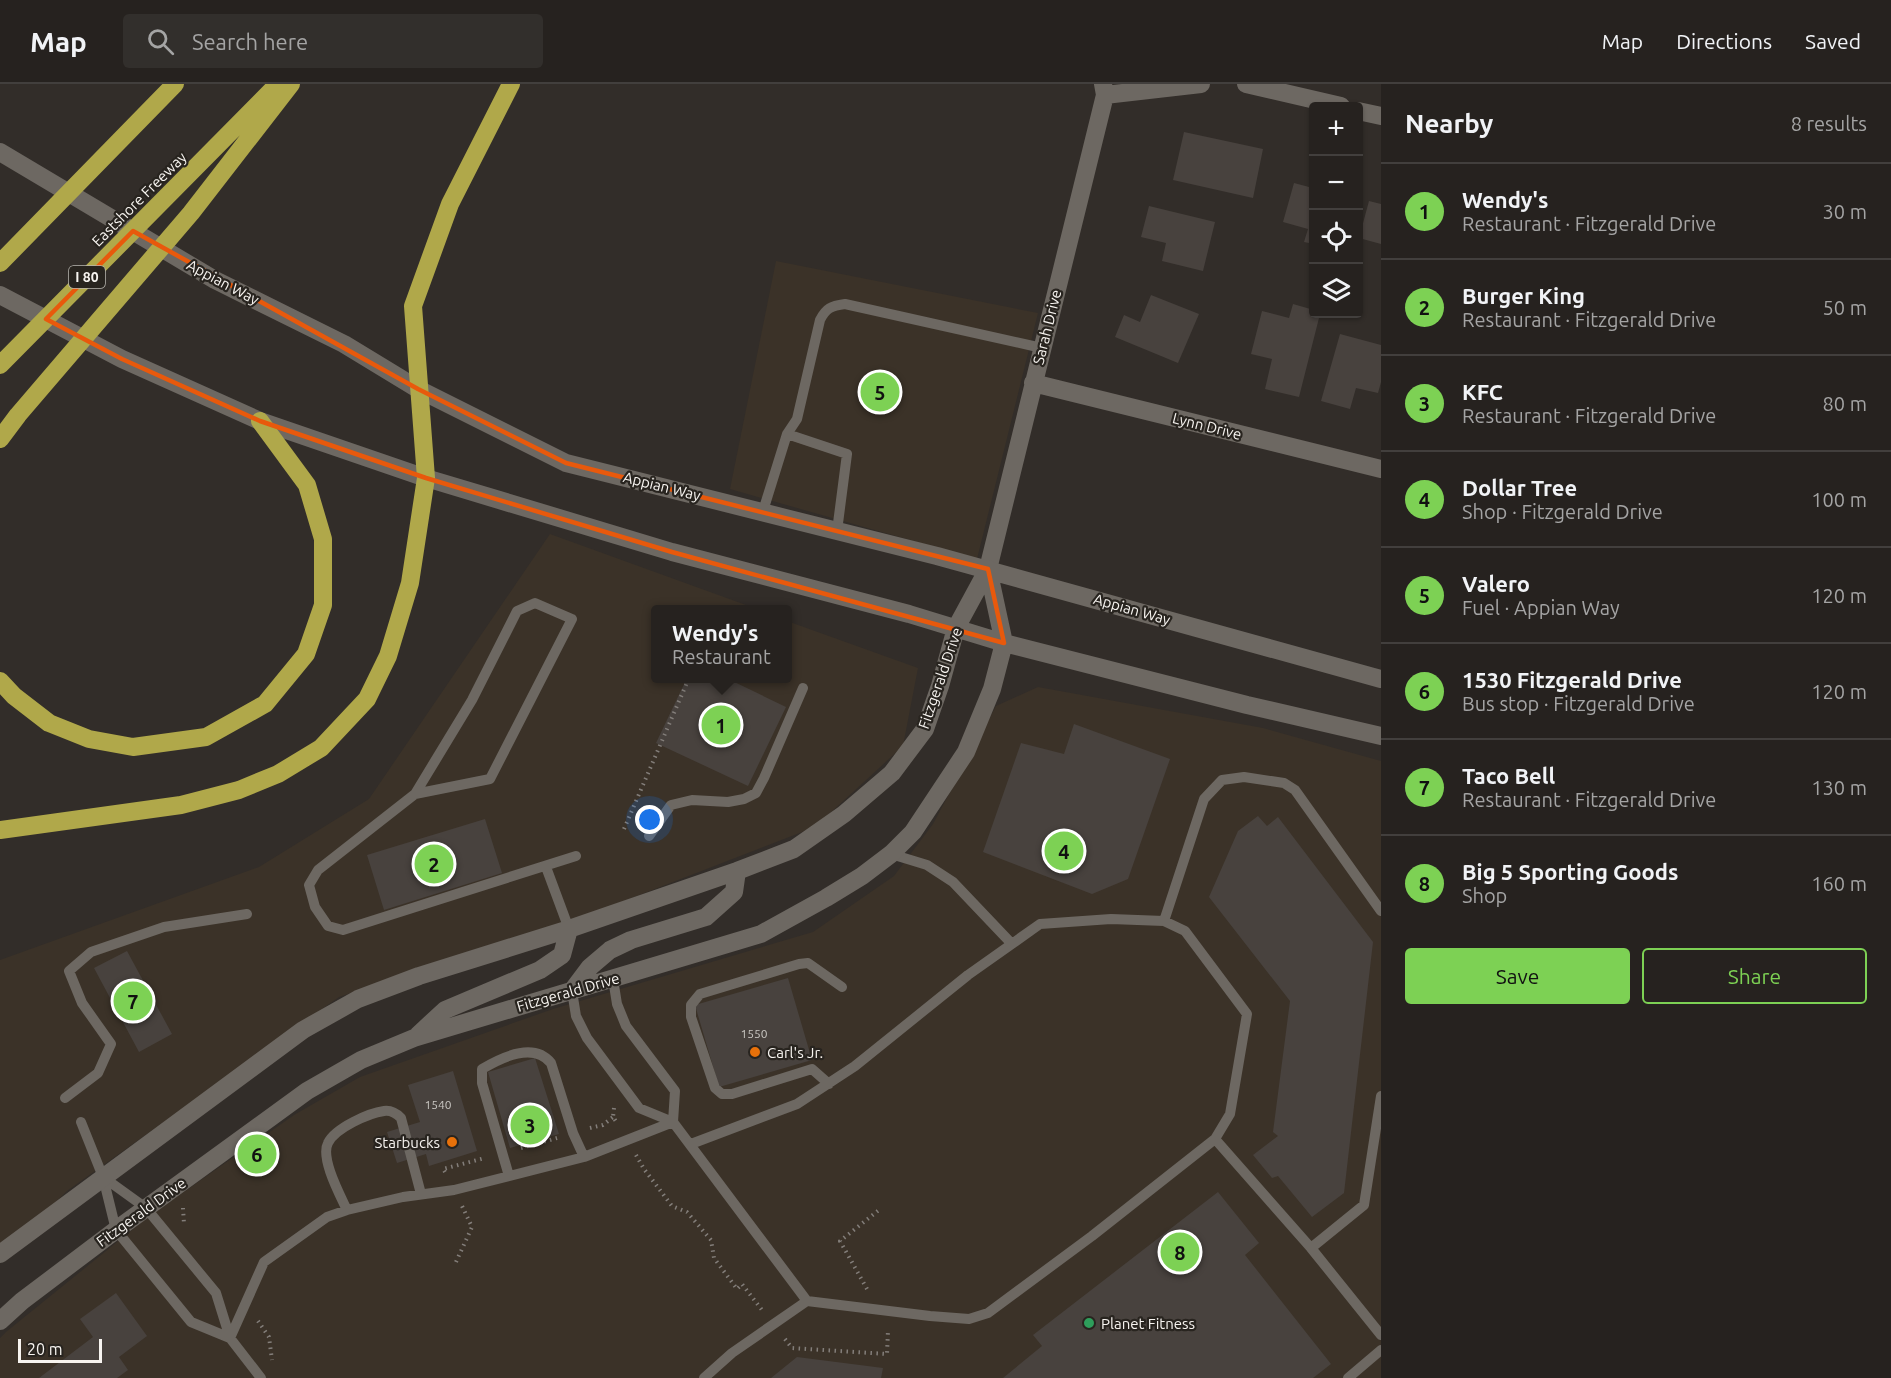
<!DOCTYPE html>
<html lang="en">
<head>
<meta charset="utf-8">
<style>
	:root { --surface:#26221f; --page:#322f2c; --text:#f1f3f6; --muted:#a4a4a4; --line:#423f3d; --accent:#7dd154 }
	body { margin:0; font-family:Ubuntu,sans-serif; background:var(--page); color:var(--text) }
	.controls { position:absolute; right:18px; top:18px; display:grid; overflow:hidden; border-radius:6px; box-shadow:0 2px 4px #0004 }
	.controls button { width:54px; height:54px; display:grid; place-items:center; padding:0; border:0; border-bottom:2px solid var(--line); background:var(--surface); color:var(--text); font:30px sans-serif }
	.scale { position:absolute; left:18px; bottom:15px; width:84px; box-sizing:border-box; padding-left:6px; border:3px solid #f7f4f0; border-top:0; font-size:16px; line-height:21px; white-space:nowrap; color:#f7f4f0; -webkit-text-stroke:4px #28241f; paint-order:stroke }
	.you { position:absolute; left:650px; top:736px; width:21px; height:21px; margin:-15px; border:4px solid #fff; border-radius:50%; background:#1a73e8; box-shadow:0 0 0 9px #1a73e833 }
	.badge { display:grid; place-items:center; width:39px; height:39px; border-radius:50%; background:var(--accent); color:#111; font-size:20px; font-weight:700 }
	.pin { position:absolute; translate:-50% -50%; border:3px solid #fff; box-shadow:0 2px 6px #0006 }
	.popup { position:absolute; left:651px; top:521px; width:141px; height:78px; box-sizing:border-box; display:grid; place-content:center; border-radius:6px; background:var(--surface); filter:drop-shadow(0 2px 4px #0005); font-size:20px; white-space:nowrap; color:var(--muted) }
	.popup b { font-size:22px; color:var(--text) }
	.popup::after { content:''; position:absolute; left:50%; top:100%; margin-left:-12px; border:12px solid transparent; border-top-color:var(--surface) }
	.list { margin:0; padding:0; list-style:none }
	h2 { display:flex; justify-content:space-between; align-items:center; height:78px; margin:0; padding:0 24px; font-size:26px }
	h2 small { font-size:20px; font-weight:400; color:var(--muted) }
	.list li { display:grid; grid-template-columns:39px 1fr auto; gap:18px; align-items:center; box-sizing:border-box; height:96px; padding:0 24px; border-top:2px solid var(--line) }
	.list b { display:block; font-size:22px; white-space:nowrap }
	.list p { margin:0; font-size:20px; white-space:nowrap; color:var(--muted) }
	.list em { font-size:20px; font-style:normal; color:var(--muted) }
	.actions { display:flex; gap:12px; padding:18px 24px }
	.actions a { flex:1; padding:14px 0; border:2px solid var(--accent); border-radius:6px; text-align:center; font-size:21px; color:var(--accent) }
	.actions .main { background:var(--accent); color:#111 }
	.icon { flex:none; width:33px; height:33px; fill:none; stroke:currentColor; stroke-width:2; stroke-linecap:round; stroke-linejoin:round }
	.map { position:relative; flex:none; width:1381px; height:1294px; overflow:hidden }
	header { display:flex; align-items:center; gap:36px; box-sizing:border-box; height:84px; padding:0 30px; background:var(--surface); border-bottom:2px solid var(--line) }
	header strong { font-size:28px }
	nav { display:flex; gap:33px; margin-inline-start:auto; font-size:21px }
	.search { width:420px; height:54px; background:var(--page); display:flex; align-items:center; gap:15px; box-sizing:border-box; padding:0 21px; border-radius:6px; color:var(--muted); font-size:22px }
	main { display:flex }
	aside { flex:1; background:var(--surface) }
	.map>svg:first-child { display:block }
	.built { fill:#3b3228 }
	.building { fill:#48423e }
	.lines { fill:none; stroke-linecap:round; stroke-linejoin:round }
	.path { stroke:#837e7a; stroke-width:4; stroke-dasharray:1.5 4.5; stroke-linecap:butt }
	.lane { stroke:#6d6862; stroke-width:10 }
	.street { stroke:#6d6862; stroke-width:18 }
	.secondary { stroke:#6d6862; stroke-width:18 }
	.highway { stroke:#b0a84a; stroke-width:18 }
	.marked { fill:none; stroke:#e8590c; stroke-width:4.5; stroke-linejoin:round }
	.food-dot { fill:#e8710a; stroke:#28241f; stroke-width:2 }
	.leisure-dot { fill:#2e9e5b; stroke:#28241f; stroke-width:2 }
	.labels { text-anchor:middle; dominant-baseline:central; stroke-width:4.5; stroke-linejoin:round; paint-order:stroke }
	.number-label { font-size:12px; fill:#cbc8c4 }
	.shield { fill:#28241f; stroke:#b9b6b1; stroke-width:1.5 }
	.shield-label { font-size:14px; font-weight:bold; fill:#f7f4f0 }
	.street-label { font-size:15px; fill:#f7f4f0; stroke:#28241f }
	.poi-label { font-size:15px; fill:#f7f4f0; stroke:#28241f; text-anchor:start }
</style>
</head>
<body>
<header>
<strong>Map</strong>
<div class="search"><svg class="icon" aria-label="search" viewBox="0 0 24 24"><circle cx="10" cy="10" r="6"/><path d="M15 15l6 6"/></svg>Search here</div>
<nav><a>Map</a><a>Directions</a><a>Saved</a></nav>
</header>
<main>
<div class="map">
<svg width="1381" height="1294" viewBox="0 0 1381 1294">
	<rect width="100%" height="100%" fill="#322d29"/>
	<path class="built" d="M776,177L1038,229L977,475L730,405Z
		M550,450L757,525L655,526V594H787V537L918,584L903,662L815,743L606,824L339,913L67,1107L0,1173V876L259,783L369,715Z
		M1038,603L1263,644L1381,677V1294H0V1254L6,1248L148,1133L294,1031L360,993L553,925L813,848L894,792L933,740L996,622Z"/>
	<path class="building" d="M1184,48L1263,65L1253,114L1173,96Z
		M1313,90H1314V160L1304,158L1308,145L1283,138L1294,99L1309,103Z
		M1369,117L1381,120V160L1359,154Z
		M1149,122L1215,138L1203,187L1162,177L1166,159L1141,153Z
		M1151,211L1199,230L1178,279L1115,253L1124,231L1140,238Z
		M1293,220L1314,226V230H1320L1299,313L1265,305L1272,275L1251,270L1262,227L1289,234Z
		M1340,250L1381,261V298L1378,309L1356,304L1350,325L1321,317Z
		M687,594H726L786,623L748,702L656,659Z
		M1074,640L1170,675L1128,795L1092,810L983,768L1021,659L1064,670Z
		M1258,732L1267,742L1278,733L1373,858L1344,1109L1312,1133L1278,1092L1272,1094L1253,1071L1278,1052L1273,1048L1290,917L1209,813L1238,747Z
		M485,735L502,789L384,826L367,771Z
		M127,867L172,950L139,968L94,884Z
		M788,894L812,976L719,1003L695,921Z
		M535,974L559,1050L510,1064L488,988Z
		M453,987L477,1067L429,1082L426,1070L397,1079L387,1048L420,1038L408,1001Z
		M1218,1108L1259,1159L1245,1171L1331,1280L1313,1294H1003L1042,1262L1033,1251Z
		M116,1209L147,1252L119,1273L128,1286L117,1294H39L93,1253L80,1235Z
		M797,1273L883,1284L881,1294H771Z"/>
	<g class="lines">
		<path class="path" d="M624,745L689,594
			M614,1024L613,1033L617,1039
			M590,1044L603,1041L613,1033
			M521,1064L557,1054
			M636,1071L644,1085L672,1122L687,1128L711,1156L714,1174L737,1205L742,1200L762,1226
			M445,1088L443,1085L485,1074
			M183,1124L184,1140
			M456,1178L472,1143L462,1122
			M867,1205L840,1157L879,1126
			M258,1237L269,1253L272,1276
			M785,1255L792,1264L887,1270L888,1246"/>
		<path class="lane" d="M787,350L847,370L837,447
			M763,427L787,350L797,335L820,236C826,224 831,222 845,220L1042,264
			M415,710L490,695L572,535L535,519L517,527L472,616L415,710L318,786L309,801L315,823L328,842L343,846L576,772
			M649,752L671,721L692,716L728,718L744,715L756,709L764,694L803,604
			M891,770L927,781L953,798L1011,859
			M546,783L569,845
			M1164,837L1204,715L1222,696L1244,693L1284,699L1295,706L1381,827
			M613,895L617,920L626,942L675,1007L673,1038
			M572,907L576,932L587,954L639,1024L673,1038L807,1217L732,1269L704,1294
			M829,1000L812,985L732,1010H722L715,1004L691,933V921L700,910L799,880L808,879L842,903
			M65,1014L98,989L111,960L82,919L69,887L91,868L164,843L247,830
			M81,1038L103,1093L116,1146L191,1238L230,1254
			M1215,1055L1311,1164L1381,1251
			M691,1060L797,1020L855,982L968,891L1040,840L1111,835L1164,837L1185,847L1247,930L1230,1030L1215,1055L1092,1152L988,1229L969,1235L930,1232L807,1217
			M509,1092L482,999V985C502,973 534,958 551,979L573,1049L584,1073
			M103,1093L146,1124L216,1209L230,1254L261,1294
			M347,1126C340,1111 320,1074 328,1059C335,1044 369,1029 384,1027C391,1026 397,1030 401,1034L421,1110
			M1311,1164L1364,1121L1381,1012
			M230,1254L264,1178L327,1133L347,1126L403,1113L454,1106L584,1073L673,1038
			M1348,1294L1381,1266"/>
		<path class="street" d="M1246,0L1341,22
			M1105,11L1201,0
			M1358,27L1381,32
			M1033,299L1381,385
			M988,485L1105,11L1103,0"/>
		<path class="secondary" d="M0,68L215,196L344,260L418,305L566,379L937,472L1381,595
			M0,211L122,275L260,337L426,394L672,468L909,530L1004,559L1247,621L1381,652
			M572,907L590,883L610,866L631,856L706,833L734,808L737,787
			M418,951L445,926L540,886L562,871L569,845
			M0,1170L303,946L358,915L419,892L569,845L737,787L794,765L844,730L892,689L925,645L940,602L956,544L988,485
			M0,1237L22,1217L116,1146L307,1007L361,976L414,954L761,850L826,814L862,792L891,770L913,748L966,668L992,605L1004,559L988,485"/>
		<path class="highway" d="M0,179L175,0
			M0,281L278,0
			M0,355L18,331L191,129L291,0
			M0,597L14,612L49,639L89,655L133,663L206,653L265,620L306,570L323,521V455L307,401L260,337
			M0,746L181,721L239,706L278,690L321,664L367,615L388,572L410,499L426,394L413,222L450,120L511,0"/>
	</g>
	<path class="marked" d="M133,147L418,305L566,379L988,485L1004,559L672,468L426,394L260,337L122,275L46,235Z"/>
	<g class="food-dot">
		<circle cx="755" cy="968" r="6"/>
		<circle cx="452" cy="1058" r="6"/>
	</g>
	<circle class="leisure-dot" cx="1089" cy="1239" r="6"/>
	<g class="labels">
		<g class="number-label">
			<text x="754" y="949">1550</text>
			<text x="438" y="1020">1540</text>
		</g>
		<rect class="shield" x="69" y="182" width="36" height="22" rx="4.5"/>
		<g class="shield-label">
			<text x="87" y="193">I 80</text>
		</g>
		<g class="street-label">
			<text transform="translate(139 115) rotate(-45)">Eastshore Freeway</text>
			<text transform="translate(223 198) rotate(28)">Appian Way</text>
			<text transform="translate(1047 243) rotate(-76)">Sarah Drive</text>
			<text transform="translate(1207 342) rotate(14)">Lynn Drive</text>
			<text transform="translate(662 402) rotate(14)">Appian Way</text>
			<text transform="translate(1132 525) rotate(16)">Appian Way</text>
			<text transform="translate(940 594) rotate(-71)">Fitzgerald Drive</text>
			<text transform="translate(568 908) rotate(-16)">Fitzgerald Drive</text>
			<text transform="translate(141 1128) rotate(-36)">Fitzgerald Drive</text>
		</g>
		<g class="poi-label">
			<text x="767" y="968">Carl's Jr.</text>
			<text x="440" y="1058" text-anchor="end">Starbucks</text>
			<text x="1101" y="1239">Planet Fitness</text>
		</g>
	</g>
</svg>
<div class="controls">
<button>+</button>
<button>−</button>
<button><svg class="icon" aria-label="locate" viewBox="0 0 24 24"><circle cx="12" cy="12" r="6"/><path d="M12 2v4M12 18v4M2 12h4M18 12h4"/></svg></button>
<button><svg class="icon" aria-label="layers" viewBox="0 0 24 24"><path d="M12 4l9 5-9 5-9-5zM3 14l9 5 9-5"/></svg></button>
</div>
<div class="scale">20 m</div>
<div class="you"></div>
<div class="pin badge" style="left:721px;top:641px">1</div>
<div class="popup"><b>Wendy's</b>Restaurant</div>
<div class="pin badge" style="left:434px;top:780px">2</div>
<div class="pin badge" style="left:530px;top:1041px">3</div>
<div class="pin badge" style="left:1064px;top:767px">4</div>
<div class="pin badge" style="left:880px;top:308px">5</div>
<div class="pin badge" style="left:257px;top:1070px">6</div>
<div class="pin badge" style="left:133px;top:917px">7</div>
<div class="pin badge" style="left:1180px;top:1168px">8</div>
</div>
<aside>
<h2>Nearby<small>8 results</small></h2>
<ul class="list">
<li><span class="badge">1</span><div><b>Wendy's</b><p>Restaurant · Fitzgerald Drive</p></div><em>30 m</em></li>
<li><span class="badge">2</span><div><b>Burger King</b><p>Restaurant · Fitzgerald Drive</p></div><em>50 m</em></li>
<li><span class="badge">3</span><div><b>KFC</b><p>Restaurant · Fitzgerald Drive</p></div><em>80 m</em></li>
<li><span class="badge">4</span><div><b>Dollar Tree</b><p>Shop · Fitzgerald Drive</p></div><em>100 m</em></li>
<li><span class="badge">5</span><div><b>Valero</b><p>Fuel · Appian Way</p></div><em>120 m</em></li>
<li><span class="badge">6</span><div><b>1530 Fitzgerald Drive</b><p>Bus stop · Fitzgerald Drive</p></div><em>120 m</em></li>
<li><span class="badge">7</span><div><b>Taco Bell</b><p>Restaurant · Fitzgerald Drive</p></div><em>130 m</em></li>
<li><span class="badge">8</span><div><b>Big 5 Sporting Goods</b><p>Shop</p></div><em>160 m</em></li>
</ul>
<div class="actions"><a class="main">Save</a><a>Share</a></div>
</aside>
</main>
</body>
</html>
